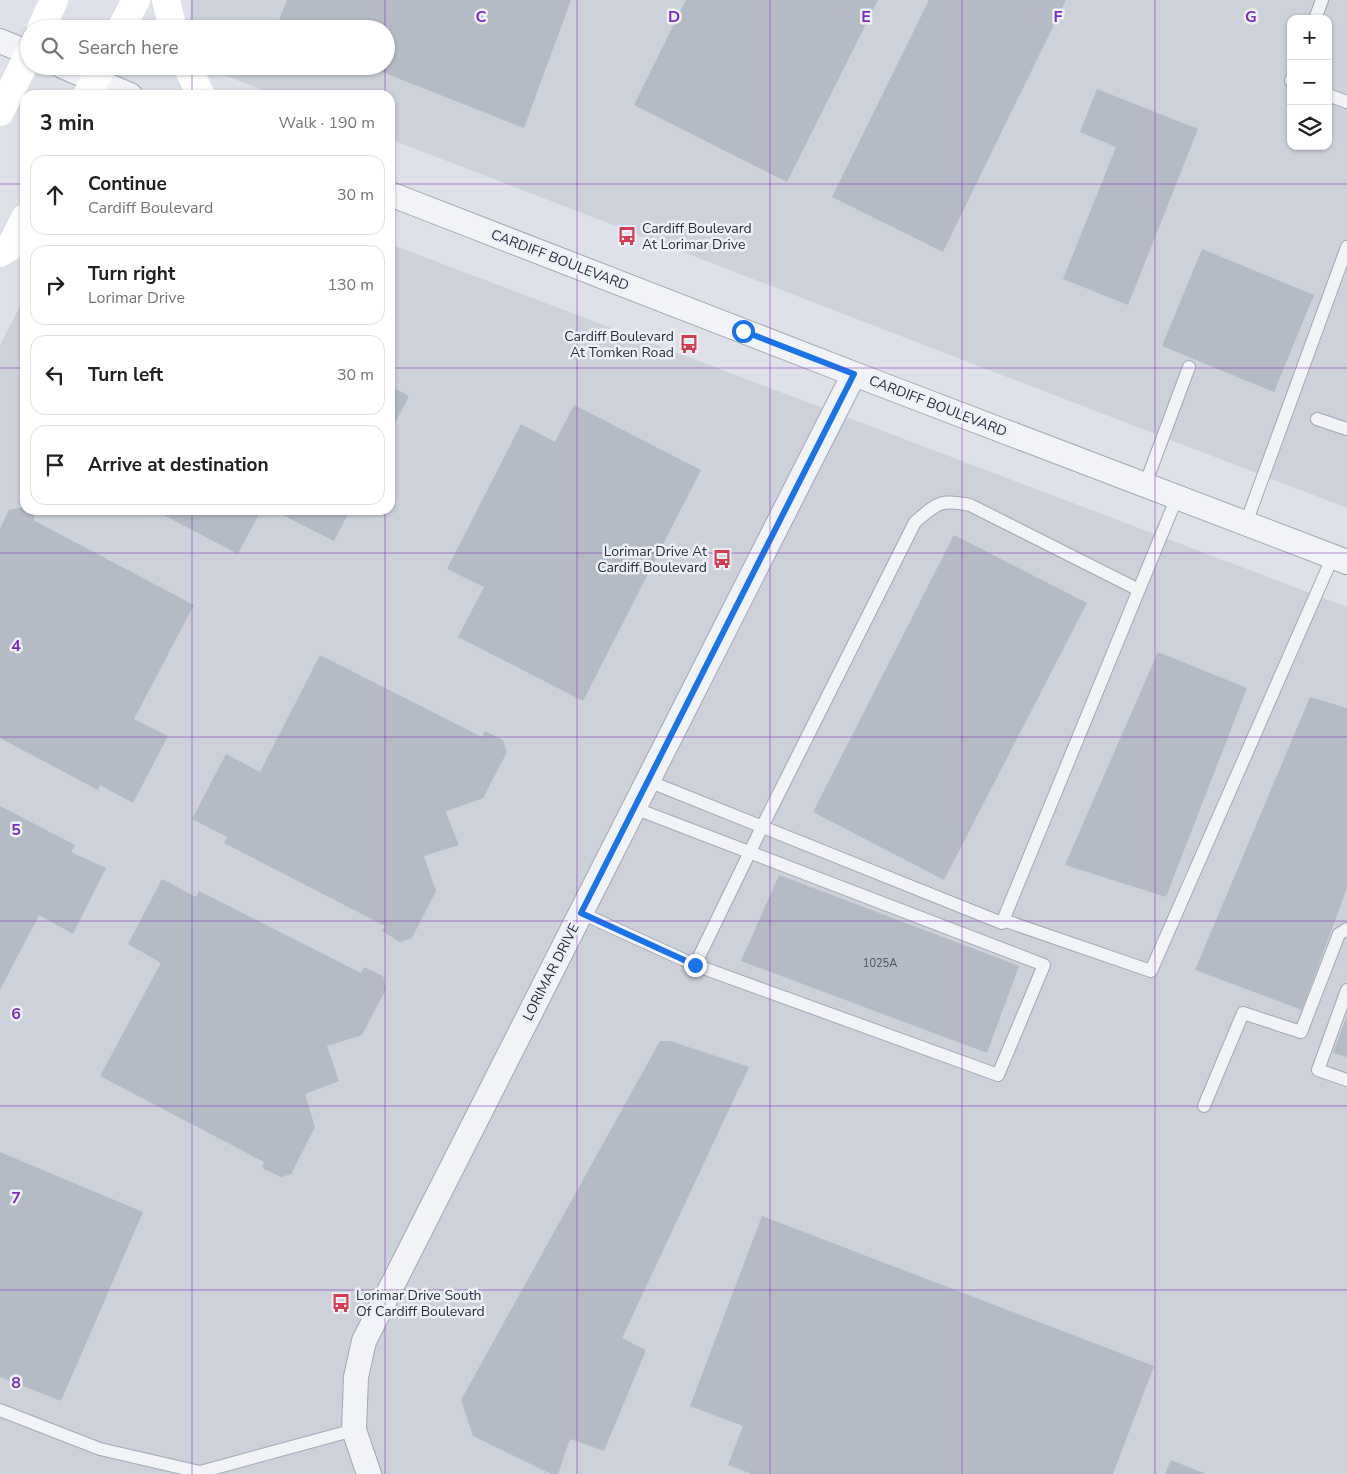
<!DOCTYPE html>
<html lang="en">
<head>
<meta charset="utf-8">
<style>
	:root { --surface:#fff; --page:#f6f6f6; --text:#202124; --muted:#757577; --line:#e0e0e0 }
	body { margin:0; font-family:"Nunito Sans",sans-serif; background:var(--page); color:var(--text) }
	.controls { position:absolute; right:15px; top:15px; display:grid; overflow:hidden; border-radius:10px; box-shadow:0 1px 4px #0004 }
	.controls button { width:45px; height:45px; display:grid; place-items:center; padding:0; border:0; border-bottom:1px solid var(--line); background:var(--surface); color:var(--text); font:25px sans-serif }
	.stop { position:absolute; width:15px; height:15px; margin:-11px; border:4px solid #1a73e8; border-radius:50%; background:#fff }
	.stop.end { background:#1a73e8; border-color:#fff; box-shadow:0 1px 5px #0008 }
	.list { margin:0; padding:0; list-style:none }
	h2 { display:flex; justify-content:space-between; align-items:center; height:65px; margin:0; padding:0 20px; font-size:21px }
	h2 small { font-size:16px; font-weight:400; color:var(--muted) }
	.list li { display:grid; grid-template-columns:32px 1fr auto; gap:15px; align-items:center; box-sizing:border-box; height:80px; margin:0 10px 10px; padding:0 10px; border:1px solid var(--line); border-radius:15px }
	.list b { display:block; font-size:19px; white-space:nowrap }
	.list p { margin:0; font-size:16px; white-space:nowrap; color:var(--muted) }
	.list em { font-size:16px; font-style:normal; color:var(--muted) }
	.icon { flex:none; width:28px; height:28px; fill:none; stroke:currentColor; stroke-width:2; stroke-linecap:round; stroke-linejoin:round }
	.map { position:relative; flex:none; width:1347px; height:1474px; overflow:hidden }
	.search { position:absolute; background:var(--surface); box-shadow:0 1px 4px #0004; left:20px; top:20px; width:375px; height:55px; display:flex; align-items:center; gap:12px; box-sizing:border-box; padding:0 18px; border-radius:28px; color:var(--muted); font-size:19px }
	.panel { position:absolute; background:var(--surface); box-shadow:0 1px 4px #0004; left:20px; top:90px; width:375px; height:425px; border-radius:15px }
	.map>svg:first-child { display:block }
	.built { fill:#ccd1da; fill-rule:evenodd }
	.building { fill:#b5bbc5 }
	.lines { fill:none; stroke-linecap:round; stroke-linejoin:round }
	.lane-casing { stroke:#a3a9b2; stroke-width:14 }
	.street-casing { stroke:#a3a9b2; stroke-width:26 }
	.lane { stroke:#f1f3f6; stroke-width:12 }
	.street { stroke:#f1f3f6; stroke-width:24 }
	.secondary { stroke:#fff; stroke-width:28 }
	.route { stroke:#1a73e8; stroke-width:6 }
	.grid { fill:none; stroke:#7b2cbf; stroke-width:1; stroke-opacity:0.55 }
	.labels { text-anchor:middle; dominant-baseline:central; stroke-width:5; stroke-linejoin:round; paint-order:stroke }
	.number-label { font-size:11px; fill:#4a5361 }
	.poi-label { font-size:14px; fill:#263040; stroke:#edf1f6; text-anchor:start }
	.street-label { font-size:14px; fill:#263040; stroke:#edf1f6 }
	.grid-label { font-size:16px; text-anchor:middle; font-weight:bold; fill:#7b2cbf; stroke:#edf1f6; stroke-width:5; stroke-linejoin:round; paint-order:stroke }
</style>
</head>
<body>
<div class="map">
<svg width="1347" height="1474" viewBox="0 0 1347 1474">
	<rect width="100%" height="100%" fill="#dee2e8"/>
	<path class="built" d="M191,0H1347V508L390,139V95H275L229,77L221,66H386V29H196L190,21ZM1291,19H1328V146H1291Z
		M390,244L1347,607V1474H0V345L25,296V510H390Z"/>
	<path class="building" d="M287,0H571L524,128L367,66H386V29H279L277,25Z
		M686,0H878L787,182L634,105Z
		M929,0H1066L943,252L832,197Z
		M1097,89L1198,129L1128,305L1063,279L1116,147L1080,132Z
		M1202,249L1314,295L1274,392L1162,346Z
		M390,386L409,396L390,433Z
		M574,405L701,470L583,701L458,637L484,587L447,569L521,424L555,442Z
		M23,507L25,510L35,515L33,520L194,605L134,719L168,736L133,803L100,785L98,790L0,738V529L9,510Z
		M154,510H261L238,554Z
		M273,510H350L334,541Z
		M954,535L1087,603L944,880L813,812Z
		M1158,652L1247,688L1166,897L1065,865Z
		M320,655L482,737L485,731L503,740L507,752L483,798L447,811L446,813L459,845L424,856L436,891L412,938L400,942L382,931L385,926L224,843L227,837L192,819L226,754L260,772Z
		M1310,697L1347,708V888L1302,1010L1195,970Z
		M0,806L75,845L71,852L106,868L73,934L39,915L0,990Z
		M779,875L1019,966L987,1053L741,961Z
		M162,879L196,897L199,891L361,973L364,967L383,976L386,989L362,1035L327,1046L339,1081L305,1094L315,1127L291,1174L281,1177L262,1168L264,1162L100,1076L161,963L128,944Z
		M1347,1015V1057L1333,1053Z
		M660,1041H670L749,1067L622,1338L646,1350L604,1451L570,1439L558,1474H551L473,1436L461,1400Z
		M0,1152L143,1212L61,1401L0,1377Z
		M762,1216L1154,1366L1113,1474H752L728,1465L743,1426L690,1406Z
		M1171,1460L1206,1474H1165Z"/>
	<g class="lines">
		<g class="lane-casing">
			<path id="lane" d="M1315,19L1322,0
				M1291,80V81
				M1328,95L1347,102
				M1317,419L1347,429
				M1145,485L1189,367
				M1246,523L1347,247
				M648,781L1002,923L1177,497
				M634,808L1044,965L998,1075L695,965
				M581,913L695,965L762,827L915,522C938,503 939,499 970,505L1139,590
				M1003,920L1151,971L1333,556
				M1347,990L1318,1070L1347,1080
				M1204,1106L1243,1013L1301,1032L1339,934L1347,929
				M0,1410L100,1449L200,1472L354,1430"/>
		</g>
		<g class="street-casing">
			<path id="street" d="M0,41L29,53
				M62,66L130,95
				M390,194L854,374L1347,562
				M369,1474L354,1430L356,1377L364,1341L854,374"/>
		</g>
		<use href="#lane" class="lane"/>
		<use href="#street" class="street"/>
		<path class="secondary" d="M166,0L173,29
			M41,29L54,0
			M121,29L136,0
			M187,66L201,95
			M87,95L102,66
			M0,112L29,54
			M0,253L11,246L25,218"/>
	</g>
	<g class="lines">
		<path class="route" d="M695,965L581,913L854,374L743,331"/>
	</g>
	<path class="grid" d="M192,0V29M385,0V29M577,0V1474M770,0V1474M962,0V1474M1155,0V1474M192,66V95M385,66V95M0,184H25M390,184H1347M0,368H25M390,368H1347M192,510V1474M385,510V1474M0,553H1347M0,737H1347M0,921H1347M0,1106H1347M0,1290H1347"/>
	<defs>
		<g id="bus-bare" transform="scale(1.5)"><path d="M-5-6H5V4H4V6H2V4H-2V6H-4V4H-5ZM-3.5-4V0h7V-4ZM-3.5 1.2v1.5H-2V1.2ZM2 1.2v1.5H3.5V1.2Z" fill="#d43d53" stroke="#edf1f6" stroke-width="2.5" paint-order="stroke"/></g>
	</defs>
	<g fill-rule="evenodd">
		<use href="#bus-bare" x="627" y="236"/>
		<use href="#bus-bare" x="689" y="344"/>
		<use href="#bus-bare" x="722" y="559"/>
		<use href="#bus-bare" x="341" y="1303"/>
	</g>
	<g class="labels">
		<g class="number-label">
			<text x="880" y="963">1025A</text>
		</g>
		<g class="poi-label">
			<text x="642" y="228">Cardiff Boulevard<tspan x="642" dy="16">At Lorimar Drive</tspan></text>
			<text x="674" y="336" text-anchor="end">Cardiff Boulevard<tspan x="674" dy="16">At Tomken Road</tspan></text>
			<text x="707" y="551" text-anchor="end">Lorimar Drive At<tspan x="707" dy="16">Cardiff Boulevard</tspan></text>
			<text x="356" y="1295">Lorimar Drive South<tspan x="356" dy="16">Of Cardiff Boulevard</tspan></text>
		</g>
		<g class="street-label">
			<text transform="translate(560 260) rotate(21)">CARDIFF BOULEVARD</text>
			<text transform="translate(938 406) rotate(21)">CARDIFF BOULEVARD</text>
			<text transform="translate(551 972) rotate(-63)">LORIMAR DRIVE</text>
		</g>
	</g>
	<g class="grid-label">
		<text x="481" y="22">C</text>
		<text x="674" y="22">D</text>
		<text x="866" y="22">E</text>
		<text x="1058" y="22">F</text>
		<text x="1251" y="22">G</text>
		<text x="16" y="651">4</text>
		<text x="16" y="835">5</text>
		<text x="16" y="1019">6</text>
		<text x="16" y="1203">7</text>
		<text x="16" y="1388">8</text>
	</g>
</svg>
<div class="controls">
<button>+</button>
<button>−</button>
<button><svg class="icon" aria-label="layers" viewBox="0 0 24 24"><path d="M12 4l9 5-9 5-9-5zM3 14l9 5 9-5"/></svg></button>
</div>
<div class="stop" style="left:743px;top:331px"></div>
<div class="stop end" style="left:695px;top:965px"></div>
<div class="search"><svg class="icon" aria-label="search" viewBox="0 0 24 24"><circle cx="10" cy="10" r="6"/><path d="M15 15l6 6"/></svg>Search here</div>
<section class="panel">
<h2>3 min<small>Walk · 190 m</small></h2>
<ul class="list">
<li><svg class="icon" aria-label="ahead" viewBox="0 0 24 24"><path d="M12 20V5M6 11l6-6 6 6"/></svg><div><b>Continue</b><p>Cardiff Boulevard</p></div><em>30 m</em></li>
<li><svg class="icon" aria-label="right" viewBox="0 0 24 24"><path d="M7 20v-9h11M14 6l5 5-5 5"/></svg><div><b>Turn right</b><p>Lorimar Drive</p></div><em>130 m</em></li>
<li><svg class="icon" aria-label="left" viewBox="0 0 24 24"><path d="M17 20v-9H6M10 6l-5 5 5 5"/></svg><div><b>Turn left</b></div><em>30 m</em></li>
<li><svg class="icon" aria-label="arrive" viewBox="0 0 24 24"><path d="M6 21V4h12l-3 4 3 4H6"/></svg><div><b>Arrive at destination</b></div></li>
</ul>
</section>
</div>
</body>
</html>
